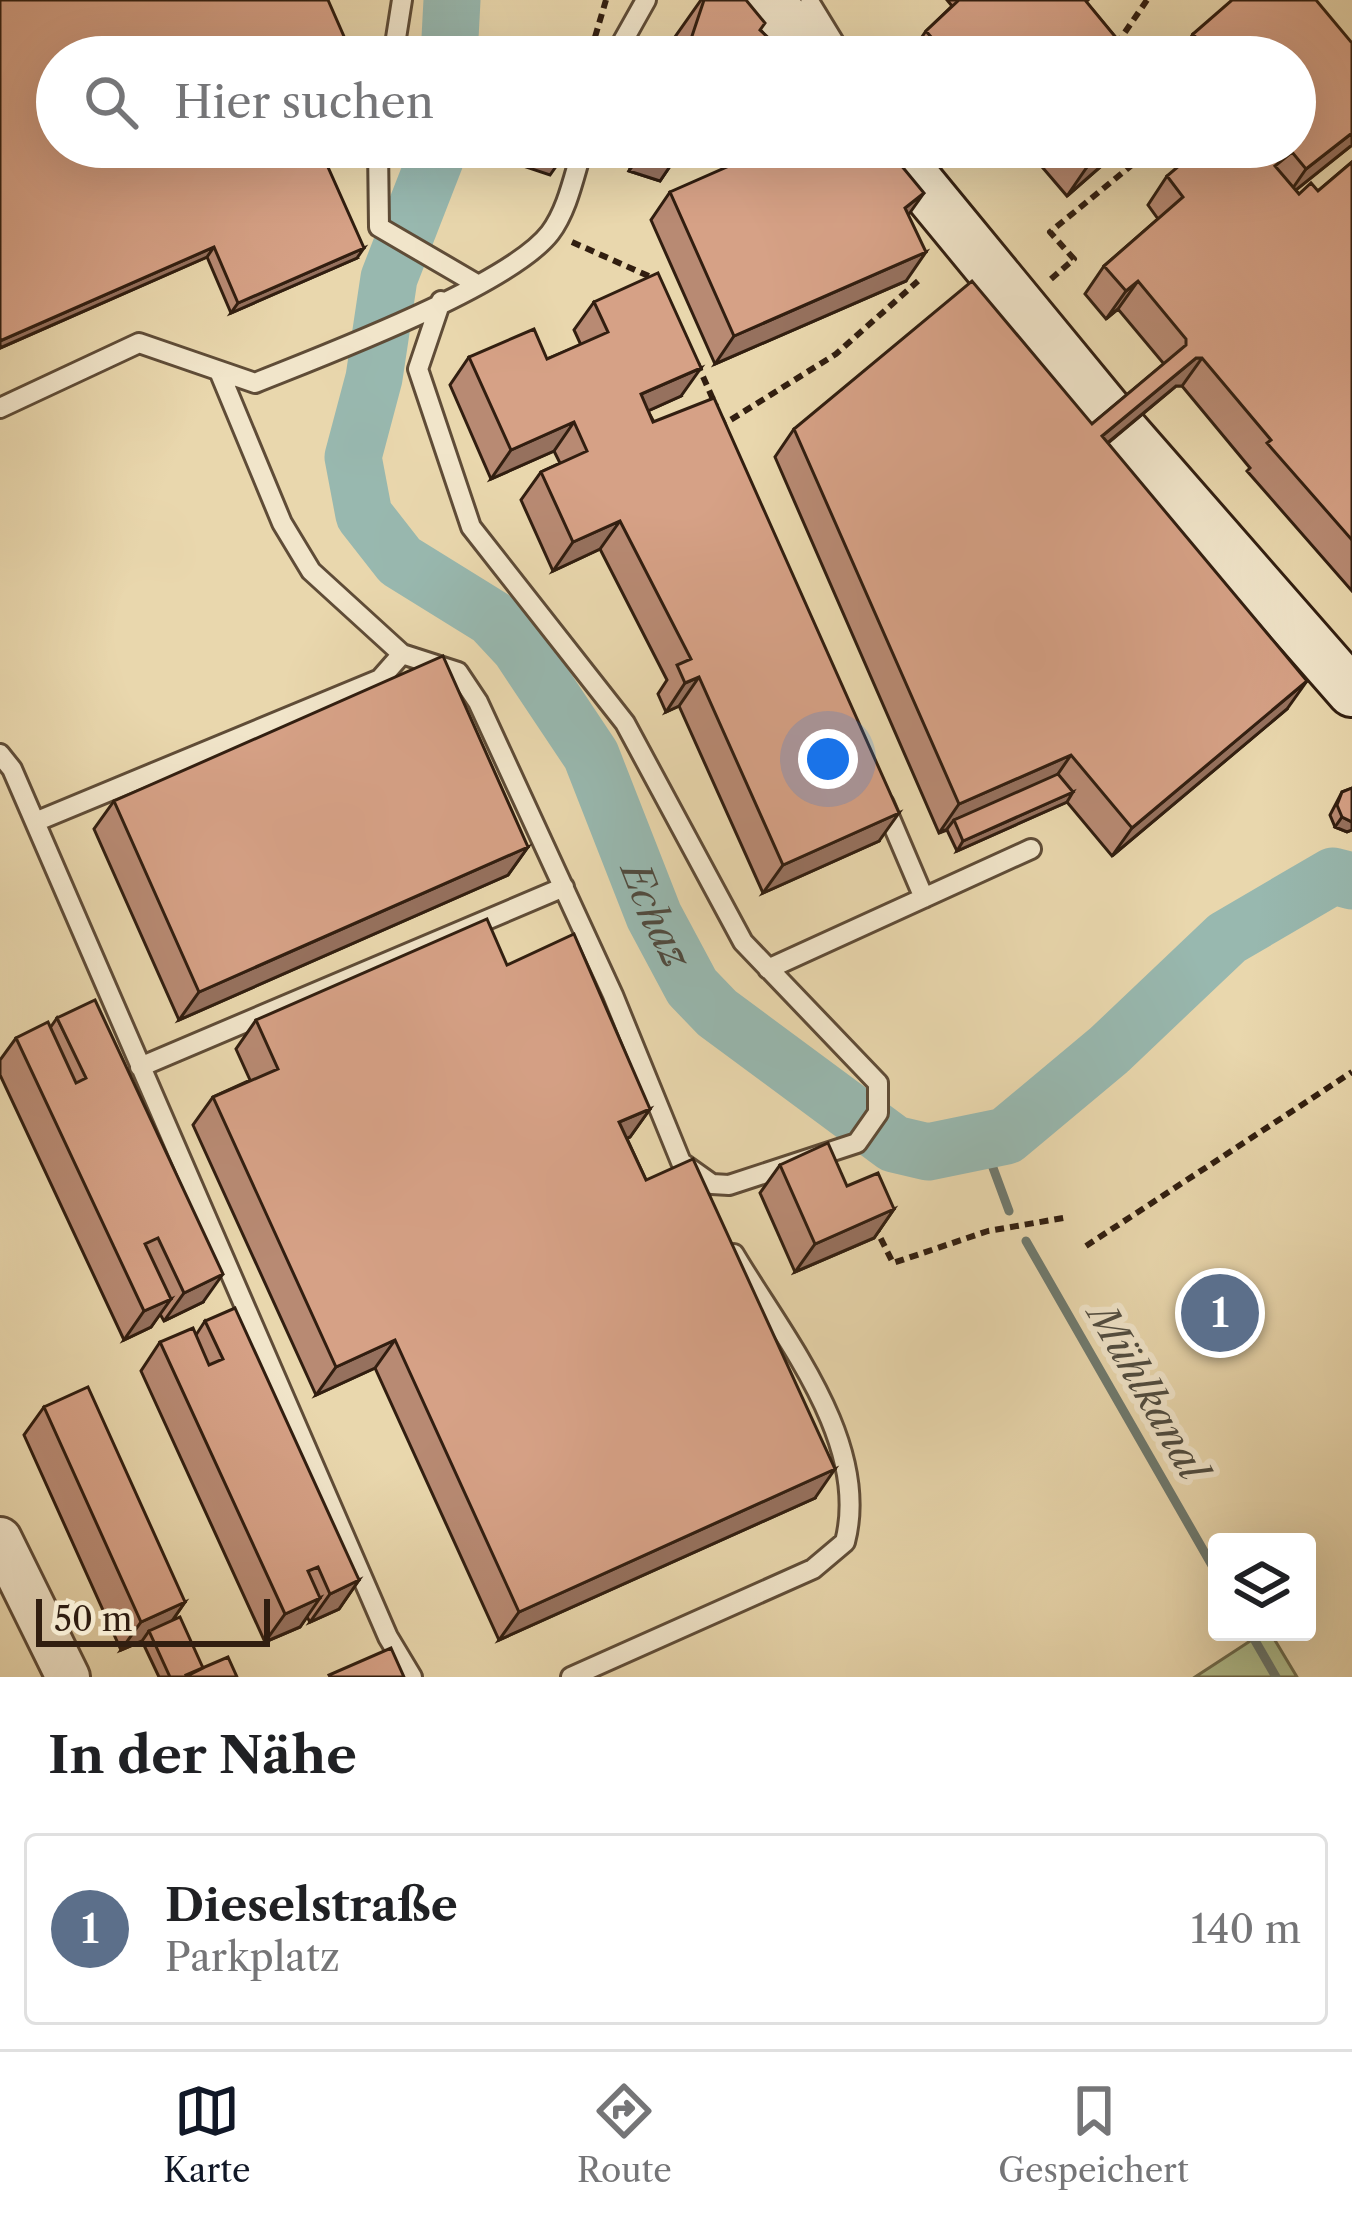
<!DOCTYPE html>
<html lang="de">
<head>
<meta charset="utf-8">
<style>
	:root { --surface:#fff; --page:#f2f2f2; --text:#202124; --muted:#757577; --line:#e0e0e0; --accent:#111827 }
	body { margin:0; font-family:"Libre Caslon Text",serif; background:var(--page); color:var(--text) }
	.controls { position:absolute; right:36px; bottom:36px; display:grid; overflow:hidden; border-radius:12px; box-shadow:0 12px 48px #0002 }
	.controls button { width:108px; height:108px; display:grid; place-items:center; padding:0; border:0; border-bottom:3px solid var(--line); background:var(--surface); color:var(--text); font:60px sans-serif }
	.scale { position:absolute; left:36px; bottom:30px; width:234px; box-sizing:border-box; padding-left:12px; border:6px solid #311e10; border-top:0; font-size:33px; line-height:42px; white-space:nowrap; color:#311e10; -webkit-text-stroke:9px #f1e5ca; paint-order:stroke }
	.you { position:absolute; left:828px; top:759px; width:42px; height:42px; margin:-30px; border:9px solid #fff; border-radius:50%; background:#1a73e8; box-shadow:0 0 0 18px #1a73e833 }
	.badge { display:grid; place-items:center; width:78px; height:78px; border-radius:50%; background:var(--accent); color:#fff; font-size:39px; font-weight:700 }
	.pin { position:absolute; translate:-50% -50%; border:6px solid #fff; box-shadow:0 3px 12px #0006 }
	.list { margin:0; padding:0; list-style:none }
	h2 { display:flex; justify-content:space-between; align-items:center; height:156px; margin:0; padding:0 48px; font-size:51px }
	h2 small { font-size:39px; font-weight:400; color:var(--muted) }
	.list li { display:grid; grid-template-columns:78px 1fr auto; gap:36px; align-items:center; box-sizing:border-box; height:192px; margin:0 24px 24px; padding:0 24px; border:3px solid var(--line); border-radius:12px }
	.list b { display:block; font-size:45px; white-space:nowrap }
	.list p { margin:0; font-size:39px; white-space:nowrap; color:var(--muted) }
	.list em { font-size:39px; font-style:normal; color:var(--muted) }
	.icon { flex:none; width:66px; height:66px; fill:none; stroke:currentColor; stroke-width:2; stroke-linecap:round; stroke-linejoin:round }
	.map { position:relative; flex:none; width:1352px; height:1677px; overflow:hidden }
	.search { position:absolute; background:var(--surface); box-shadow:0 12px 48px #0002; left:36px; right:36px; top:36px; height:132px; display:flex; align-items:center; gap:30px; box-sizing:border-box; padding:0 42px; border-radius:66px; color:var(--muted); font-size:45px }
	.sheet { height:372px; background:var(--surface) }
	nav { display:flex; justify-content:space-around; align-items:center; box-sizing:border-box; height:168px; border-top:3px solid var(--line); background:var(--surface); font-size:33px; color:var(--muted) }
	nav a { display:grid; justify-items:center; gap:6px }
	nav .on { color:var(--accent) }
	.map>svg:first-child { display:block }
	.green { fill:#b3bf8d; stroke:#726e4e; stroke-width:3 }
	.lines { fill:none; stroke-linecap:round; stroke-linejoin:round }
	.stream { stroke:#6f7a6f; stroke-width:9 }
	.river { stroke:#98b8af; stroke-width:57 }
	.service-casing { stroke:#5f4c37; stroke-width:24 }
	.tertiary-casing { stroke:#5f4c37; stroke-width:48 }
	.secondary-casing { stroke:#311e10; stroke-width:54 }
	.path { stroke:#311e10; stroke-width:6; stroke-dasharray:9 6; stroke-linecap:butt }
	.service { stroke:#f1e5ca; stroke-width:18 }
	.tertiary { stroke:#f1e5ca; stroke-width:42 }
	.secondary { stroke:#f1e5ca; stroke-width:48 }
	.wall { fill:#b88a73; stroke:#311e10; stroke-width:3 }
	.shaded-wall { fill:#96715e; stroke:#311e10; stroke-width:3 }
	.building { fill:#d6a186; stroke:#311e10; stroke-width:3 }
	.labels { text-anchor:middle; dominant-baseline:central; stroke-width:12; stroke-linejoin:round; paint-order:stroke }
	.water-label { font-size:39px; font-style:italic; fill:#504c40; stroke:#f1e5ca }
</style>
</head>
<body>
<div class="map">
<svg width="1352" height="1677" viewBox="0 0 1352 1677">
	<rect width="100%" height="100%" fill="#e9d7ad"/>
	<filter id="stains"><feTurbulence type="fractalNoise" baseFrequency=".00167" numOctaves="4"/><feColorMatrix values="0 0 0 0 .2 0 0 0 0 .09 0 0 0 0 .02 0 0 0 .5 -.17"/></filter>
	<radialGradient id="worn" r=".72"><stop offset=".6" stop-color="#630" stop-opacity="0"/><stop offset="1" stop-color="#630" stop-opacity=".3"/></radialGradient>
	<path class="green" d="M1264,1632H1270L1297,1677H1195Z"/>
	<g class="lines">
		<path class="stream" d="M982,1138L1009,1211
			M1026,1241L1217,1574
			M1250,1632L1276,1677"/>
		<g class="river">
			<path d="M449,57L452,0"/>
			<path id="s1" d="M440,147L389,278L374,378L353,457L364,515L400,561L492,618L519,647L591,755L654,916L692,987L717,1013L894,1144L928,1152L1006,1136L1109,1050L1227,938L1333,876L1352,881"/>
		</g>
		<g class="service-casing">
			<path id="service" d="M810,3L843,57
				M393,57L402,0
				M614,57L646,0
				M378,147L379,227L475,283
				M219,371L282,523L311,571L402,654L458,672L478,702L613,995L681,1162L712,1184L729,1185L857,1143L878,1113V1083L743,942L625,723L471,527L418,369L441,301
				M0,408L139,343L255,383C322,356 509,286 550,233C568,209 574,175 583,147
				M0,754L12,769L388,1637L412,1677
				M884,804L924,898
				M35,822L380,679L402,654
				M768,969L1031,849
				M140,1067L564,887
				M571,1677L813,1569L845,1542C871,1442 783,1337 734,1254"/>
		</g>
		<g class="tertiary-casing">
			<path id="tertiary" d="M0,1539L68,1677"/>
		</g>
		<g class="secondary-casing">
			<path id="secondary" d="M769,0L816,57
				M890,147L1113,418
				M1123,430L1352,692"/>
		</g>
		<path class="path" d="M595,37L606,0
			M1108,57L1147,0
			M572,242L653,278
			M1051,279L1074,259L1050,232L1154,147
			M697,363L716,406
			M721,418L724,424L836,354L918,281
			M874,1225L893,1263L988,1231L1069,1217
			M1086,1246L1352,1072"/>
		<use href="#service" class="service"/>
		<use href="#tertiary" class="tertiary"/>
		<use href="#secondary" class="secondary"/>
	</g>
	<path class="wall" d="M0,0L57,57L357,258L231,313L207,257L0,348Z
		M701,0H746L772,57H666L670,44Z
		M947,0H1088L1086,2L1132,57H908L926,31L952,6Z
		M1193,34L1352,43V145L1295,190L1299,194L1318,191L1352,162V591L1247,471L1250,468L1182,386H1176L1108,443L1287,709L1112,856L1067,802L957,851L947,830L939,833L775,457L794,429L1092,424L1164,364L1118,309L1106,319L1085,294L1104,266L1158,219L1148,205L1167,176L1295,147V57H1177Z
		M637,147H683L660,181L629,171Z
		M1025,147H1123L1067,196Z
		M670,192L908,215L906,281L715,364L651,220Z
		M594,302L681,396L648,411L879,841L763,893L679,706L666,712L658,694L667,680L600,549L553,571L521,500L541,472L560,463L554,451L491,479L450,385L469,357L547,359L581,345L574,330Z
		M1352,788V830L1347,832L1335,827L1330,815L1342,792Z
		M114,801L528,847L508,875L179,1020L94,829Z
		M507,965L650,1109L630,1137L627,1139L646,1180L815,1498L499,1640L375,1368L316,1395L193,1125L213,1097L250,1080L236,1049L256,1020Z
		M57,1018L203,1302L164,1321L160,1314L151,1327L124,1340L0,1075V1060L16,1038L50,1028Z
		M780,1165L847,1186L894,1209L874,1238L795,1272L760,1193Z
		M205,1321L359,1580L339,1609L310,1622L307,1617L300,1627L265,1642L141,1371L160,1342L196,1335Z
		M44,1407L185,1602L172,1621L203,1668L237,1677H159L142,1641L121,1650L24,1435Z"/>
	<path class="shaded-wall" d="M1352,133V145L1286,198L1306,169Z
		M488,147H539L564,155L550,175L484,153Z
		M646,147H683L660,181L629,171Z
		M685,147H704L701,152Z
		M1110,147H1123L1067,196L1087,167Z
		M924,193L904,221L905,208Z
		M214,247L207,257L0,348V341Z
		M364,248L357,258L231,313L238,303Z
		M926,252L906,281L715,364L734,336Z
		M1138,281L1118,309L1106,319L1126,291Z
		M1196,358H1202L1182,386H1176L1082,464L1102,436Z
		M701,368L681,396L621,423L641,394Z
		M574,422L554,451L491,479L511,450Z
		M620,521L600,549L553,571L573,542Z
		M699,677L679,706L666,712L685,683Z
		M1307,681L1287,709L1112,856L1132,828Z
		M1071,755L1051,784L954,820L947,829L939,833L959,804Z
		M1073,792L1067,802L957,851L963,841Z
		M899,813L879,841L763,893L783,865Z
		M1342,817L1352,822V830L1347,832L1335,827Z
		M528,847L508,875L179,1020L199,992Z
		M650,1109L630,1137L599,1150L619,1122Z
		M894,1209L874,1238L795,1272L815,1244Z
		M223,1274L203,1302L164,1321L184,1293Z
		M171,1299L151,1327L124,1340L144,1311Z
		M395,1340L375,1368L316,1395L336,1367Z
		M835,1469L815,1498L499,1640L519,1612Z
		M359,1580L339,1609L310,1622L330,1594Z
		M320,1598L300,1627L265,1642L285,1614Z
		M185,1602L165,1631H149L142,1641L121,1650L141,1622Z"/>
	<path class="building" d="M0,0H328L353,57H57V147H319L364,248L238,303L214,247L0,341Z
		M704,0H746L765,23L760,30L775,44L772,57H685Z
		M959,0H1085L1132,57H948L926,31Z
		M1232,0H1316L1352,43V133L1306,169L1292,152L1275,166L1299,194L1311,183L1318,191L1352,162V540L1267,443L1271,440L1202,358H1196L1102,436L1307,681L1132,828L1071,755L959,804L794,429L972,281L1092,424L1186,345V339L1138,281L1126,291L1104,266L1183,197L1167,176L1201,147H1295V57H1213L1193,34Z
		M539,147H567L564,155Z
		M772,147H886L924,193L905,208L926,252L734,336L670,192Z
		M1069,147H1110L1087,167Z
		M658,273L701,368L641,394L653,422L714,398L899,813L783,865L699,677L685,683L677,665L691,659L620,521L573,542L541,472L587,451L574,422L511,450L469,357L534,329L547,359L608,332L594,302Z
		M443,656L528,847L199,992L114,801Z
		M1058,774L1073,792L963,841L954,820Z
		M1352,788V822L1342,817L1337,805L1342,792Z
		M487,919L507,965L574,934L650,1109L619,1122L646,1180L693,1159L835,1469L519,1612L395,1340L336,1367L213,1097L278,1069L256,1020Z
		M95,1000L223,1274L184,1293L158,1238L145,1244L171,1299L144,1311L16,1038L48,1022L76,1083L86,1078L57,1018Z
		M828,1143L847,1186L878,1173L894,1209L815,1244L780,1165Z
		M235,1308L359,1580L330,1594L318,1567L308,1571L320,1598L285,1614L160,1342L193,1328L209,1365L223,1359L205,1321Z
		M88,1387L185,1602L141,1622L44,1407Z
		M180,1617L203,1668L185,1677H170L149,1631Z
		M391,1648L404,1677H330L329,1675Z
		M228,1657L237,1677H187L186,1675Z"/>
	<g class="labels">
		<g class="water-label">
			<text stroke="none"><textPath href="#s1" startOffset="891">Echaz</textPath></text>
			<text transform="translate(1148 1392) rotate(60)">Mühlkanal</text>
		</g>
	</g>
	<rect width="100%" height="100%" filter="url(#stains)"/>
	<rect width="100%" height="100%" fill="url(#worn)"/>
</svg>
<div class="controls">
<button><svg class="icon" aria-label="layers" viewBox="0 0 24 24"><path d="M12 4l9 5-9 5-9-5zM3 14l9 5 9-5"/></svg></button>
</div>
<div class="scale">50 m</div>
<div class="you"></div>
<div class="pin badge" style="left:1220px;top:1313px;background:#5c6f8a">1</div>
<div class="search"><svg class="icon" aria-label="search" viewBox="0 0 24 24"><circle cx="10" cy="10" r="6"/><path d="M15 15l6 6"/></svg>Hier suchen</div>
</div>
<section class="sheet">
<h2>In der Nähe<small></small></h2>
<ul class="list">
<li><span class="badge" style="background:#5c6f8a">1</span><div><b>Dieselstraße</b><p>Parkplatz</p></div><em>140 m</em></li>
</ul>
</section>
<nav>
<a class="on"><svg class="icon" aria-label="map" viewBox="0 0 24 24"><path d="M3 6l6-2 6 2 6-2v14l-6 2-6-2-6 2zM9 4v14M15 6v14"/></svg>Karte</a>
<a><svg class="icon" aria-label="directions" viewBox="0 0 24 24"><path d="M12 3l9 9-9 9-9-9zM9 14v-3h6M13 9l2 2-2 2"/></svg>Route</a>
<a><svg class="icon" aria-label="saved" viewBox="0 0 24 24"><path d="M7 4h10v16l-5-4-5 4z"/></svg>Gespeichert</a>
</nav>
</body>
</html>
